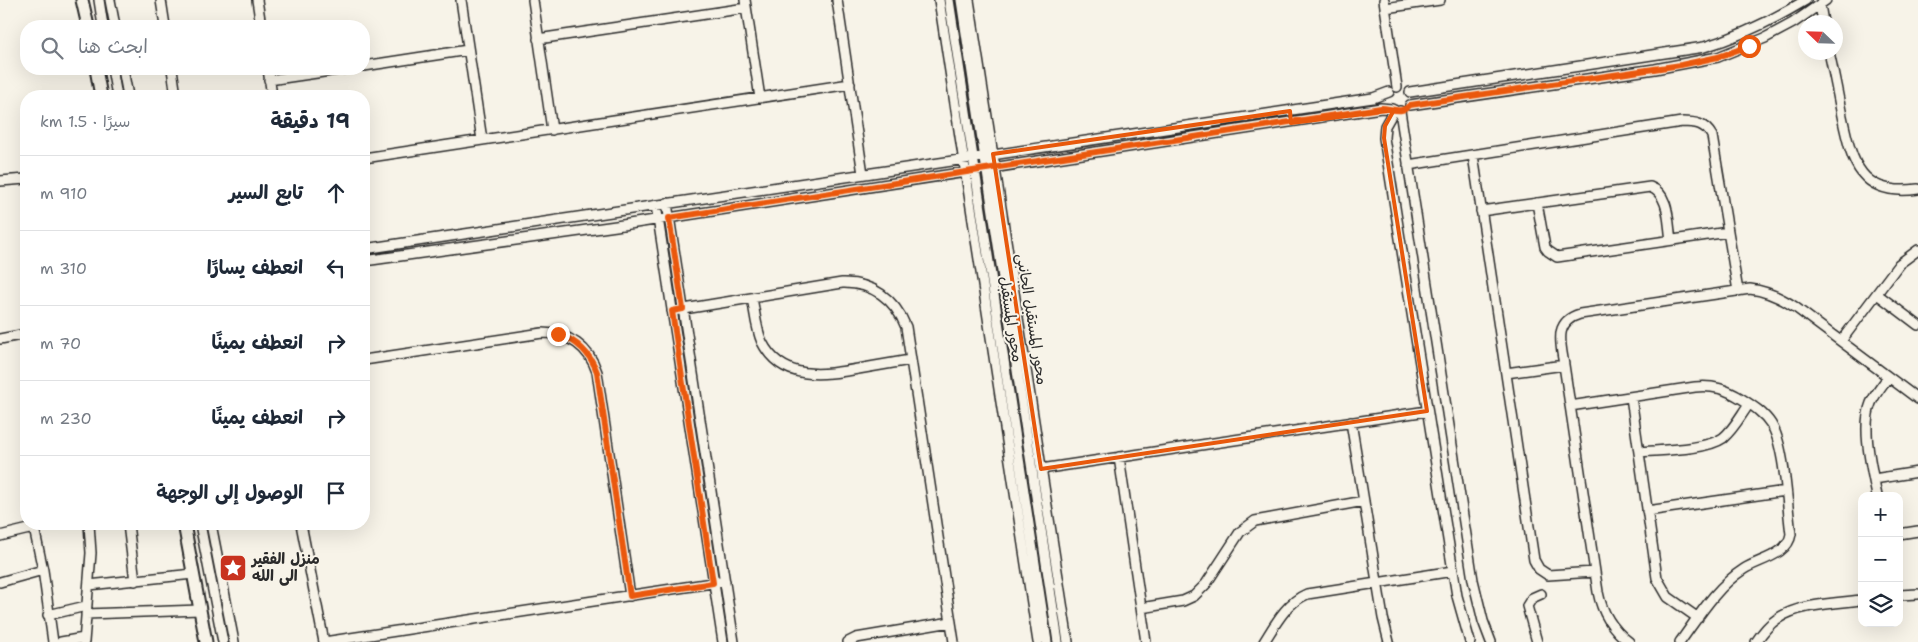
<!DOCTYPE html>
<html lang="ar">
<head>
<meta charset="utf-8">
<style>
	:root { --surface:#fff; --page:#f6f6f7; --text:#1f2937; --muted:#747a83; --line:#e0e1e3 }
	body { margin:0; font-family:"Shantell Sans","Playpen Sans Arabic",sans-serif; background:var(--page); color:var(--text); direction:rtl }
	.controls { position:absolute; right:15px; bottom:15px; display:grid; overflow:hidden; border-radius:10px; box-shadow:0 5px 20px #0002 }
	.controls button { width:45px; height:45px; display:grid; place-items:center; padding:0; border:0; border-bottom:1px solid var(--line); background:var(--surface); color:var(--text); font:25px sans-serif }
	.compass { position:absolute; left:1798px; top:15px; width:45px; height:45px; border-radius:50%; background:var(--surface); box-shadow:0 5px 20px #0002; rotate:293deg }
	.stop { position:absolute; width:15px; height:15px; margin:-11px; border:4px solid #ea580c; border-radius:50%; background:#fff }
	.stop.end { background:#ea580c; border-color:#fff; box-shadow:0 1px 5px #0008 }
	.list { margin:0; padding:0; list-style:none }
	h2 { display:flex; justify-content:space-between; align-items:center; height:65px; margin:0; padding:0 20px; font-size:21px }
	h2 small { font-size:16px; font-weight:400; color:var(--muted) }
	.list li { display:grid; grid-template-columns:32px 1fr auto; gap:15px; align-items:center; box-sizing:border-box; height:75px; padding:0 20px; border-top:1px solid var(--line) }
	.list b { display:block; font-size:19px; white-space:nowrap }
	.list em { font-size:16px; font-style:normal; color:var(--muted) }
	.icon { flex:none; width:28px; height:28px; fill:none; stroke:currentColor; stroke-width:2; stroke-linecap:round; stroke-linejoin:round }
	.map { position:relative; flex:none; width:1918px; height:642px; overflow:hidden; direction:ltr }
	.search { position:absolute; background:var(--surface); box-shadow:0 5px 20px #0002; left:20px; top:20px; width:350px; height:55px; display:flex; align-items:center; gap:12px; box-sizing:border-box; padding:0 18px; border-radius:20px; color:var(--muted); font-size:19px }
	.panel { position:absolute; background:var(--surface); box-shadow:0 5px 20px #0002; left:20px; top:90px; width:350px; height:440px; border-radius:20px; direction:rtl }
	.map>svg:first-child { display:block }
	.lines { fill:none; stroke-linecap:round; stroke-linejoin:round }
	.minor-casing { stroke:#2b2b2b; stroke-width:12 }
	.major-casing { stroke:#2b2b2b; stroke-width:15 }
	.minor { stroke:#f7f3e8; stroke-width:9 }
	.major { stroke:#f7f3e8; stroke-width:11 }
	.route { stroke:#ea580c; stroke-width:6 }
	.marked { fill:none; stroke:#e8590c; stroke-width:4; stroke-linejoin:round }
	.labels { text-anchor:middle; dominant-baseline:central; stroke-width:4; stroke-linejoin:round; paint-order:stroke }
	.street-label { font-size:15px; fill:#2b2b2b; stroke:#f7f3e8 }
	.poi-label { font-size:15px; font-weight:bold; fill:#2b2b2b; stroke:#f7f3e8; text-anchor:start }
</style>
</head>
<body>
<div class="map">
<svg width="1918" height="642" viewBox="0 0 1918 642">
	<rect width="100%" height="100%" fill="#f7f3e8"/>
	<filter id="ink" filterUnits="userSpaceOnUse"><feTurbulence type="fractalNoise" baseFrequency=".02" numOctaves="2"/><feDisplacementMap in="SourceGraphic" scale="10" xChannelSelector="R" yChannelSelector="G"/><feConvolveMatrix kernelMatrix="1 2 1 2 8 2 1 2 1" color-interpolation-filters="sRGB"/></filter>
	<g filter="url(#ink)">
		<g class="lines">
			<g class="minor-casing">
				<path id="minor" d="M99,0L103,26
					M110,0L115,26
					M161,0L165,26
					M257,0L261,26
					M461,0L482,140
					M533,0L552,130
					M745,0L760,98
					M837,0L863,174
					M939,0L1038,642
					M949,0L1047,642
					M961,0L1058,642
					M969,0L1068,642
					M1384,0L1397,87
					M1820,5L1823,22
					M1385,8L1440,0
					M538,39L746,8
					M1829,52C1834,74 1838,95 1842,116C1852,164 1861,197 1918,189
					M364,66L468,50
					M112,69L117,96
					M123,69L128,96
					M172,69L176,96
					M268,69L272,96
					M269,80L344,69
					M1410,92L1704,47C1741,36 1773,20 1806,0
					M1410,105L1655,69L1718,57L1765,38L1793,23L1826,0
					M1394,110L1385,126L1384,138L1457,596L1470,642
					M1400,111L1473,580L1483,621L1491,642
					M1473,155L1534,560L1539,569L1548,575L1594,572
					M364,158L850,84
					M1408,165L1682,122C1695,122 1705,123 1712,136L1738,291
					M0,181L26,179
					M667,203L734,642
					M1537,203L1545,247L1548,251L1557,257L1728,232
					M656,205L723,642
					M1481,211L1650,187C1670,194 1668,223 1671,240
					M364,249L1373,98L1389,92
					M364,261L616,226L1381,108L1392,109
					M1877,294L1918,325
					M752,298C755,312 756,329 762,342C782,382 823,375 858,369C875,366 893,363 910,360
					M672,311L842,283C872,282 895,299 906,327L954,642
					M0,339L26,334
					M1841,341L1899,264L1918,250
					M364,360L542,333C569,333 589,347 597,372L630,596
					M1506,373L1564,365
					M1631,397L1657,578L1668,597L1698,618
					M1570,406L1695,387C1713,385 1726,389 1742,399C1753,406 1764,413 1771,424C1785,445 1787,506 1791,534C1788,555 1760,559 1744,569C1716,587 1699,616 1680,642
					M1351,422L1383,618L1389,642
					M1639,452C1660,450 1706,450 1723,438C1734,429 1741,415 1749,404
					M1119,457L1146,642
					M1041,469L1427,411
					M1874,479L1918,472
					M1877,496C1872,470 1861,428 1871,403C1875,394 1882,386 1888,377
					M1647,511L1786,491
					M128,524L135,581
					M200,524L223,642
					M211,524L234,642
					M301,524L324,642L725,581
					M34,528L43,570L53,642
					M1899,534L1918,531
					M0,536L50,524
					M0,582L43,570
					M89,585L193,574
					M1899,595L1918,594
					M1141,608L1183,601L1194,596L1206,584L1240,532L1255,521L1364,501
					M86,614L200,610
					M48,615L86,606
					M61,642L84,638
					M84,642L91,553L89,524
					M848,642L856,638L951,622
					M1264,642C1276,623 1286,603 1307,594L1453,571
					M1537,642L1527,606L1532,598L1541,594
					M1629,642C1612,629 1602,613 1598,592L1564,365C1561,344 1553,322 1580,314L1750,289C1767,291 1780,297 1795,307L1918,399
					M1756,642C1762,633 1768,625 1777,619C1798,604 1836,603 1862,600"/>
			</g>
			<g class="major-casing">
				<path id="major" d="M82,0L88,26
					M96,69L101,96
					M184,524L206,642"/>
			</g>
			<use href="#minor" class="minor"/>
			<use href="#major" class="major"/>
		</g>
	</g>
	<g class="lines" filter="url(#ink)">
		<path class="route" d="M558,334C578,341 590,353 597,372L630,596L713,583L672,311L683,309L669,218L1381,108C1392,108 1401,115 1410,105L1681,65L1718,57L1749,46"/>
	</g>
	<path class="marked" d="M1394,110L1385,126L1384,138L1427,411L1041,469L993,154L1290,111L1291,123Z"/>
	<defs>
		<g id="sight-square" transform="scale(1.4375)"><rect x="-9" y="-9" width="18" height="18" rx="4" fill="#c8321e" stroke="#f7f3e8"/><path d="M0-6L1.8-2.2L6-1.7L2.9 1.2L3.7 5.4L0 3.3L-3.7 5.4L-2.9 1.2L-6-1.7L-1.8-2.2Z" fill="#fff"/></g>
	</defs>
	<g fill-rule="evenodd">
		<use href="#sight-square" x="233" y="568"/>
	</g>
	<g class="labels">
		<g class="street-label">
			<text transform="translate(1011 319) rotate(81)">محور المستقبل</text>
			<text transform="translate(1032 319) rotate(81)">محور المستقبل الجانبى</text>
		</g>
		<g class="poi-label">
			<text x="252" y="559">منزل الفقير<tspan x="252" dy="17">الى الله</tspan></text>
		</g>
	</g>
</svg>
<div class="controls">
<button>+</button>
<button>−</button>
<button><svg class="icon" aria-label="layers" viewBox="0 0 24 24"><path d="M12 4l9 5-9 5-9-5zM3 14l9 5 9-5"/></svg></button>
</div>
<svg class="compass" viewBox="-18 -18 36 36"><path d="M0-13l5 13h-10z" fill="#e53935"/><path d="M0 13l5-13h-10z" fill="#747a83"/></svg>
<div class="stop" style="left:1749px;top:46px"></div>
<div class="stop end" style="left:558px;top:334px"></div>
<div class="search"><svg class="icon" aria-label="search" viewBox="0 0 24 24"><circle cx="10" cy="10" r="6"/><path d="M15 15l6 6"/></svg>ابحث هنا</div>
<section class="panel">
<h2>19 دقيقة<small>سيرًا · 1.5 km</small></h2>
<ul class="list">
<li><svg class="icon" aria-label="ahead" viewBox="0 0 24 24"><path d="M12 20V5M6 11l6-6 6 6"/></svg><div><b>تابع السير</b></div><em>910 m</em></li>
<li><svg class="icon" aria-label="left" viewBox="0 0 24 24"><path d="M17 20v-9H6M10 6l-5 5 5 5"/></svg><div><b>انعطف يسارًا</b></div><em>310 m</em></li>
<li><svg class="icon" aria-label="right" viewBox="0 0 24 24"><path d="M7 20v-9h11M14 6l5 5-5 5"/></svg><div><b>انعطف يمينًا</b></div><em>70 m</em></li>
<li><svg class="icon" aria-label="right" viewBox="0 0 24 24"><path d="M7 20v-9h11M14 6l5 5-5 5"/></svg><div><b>انعطف يمينًا</b></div><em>230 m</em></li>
<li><svg class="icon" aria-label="arrive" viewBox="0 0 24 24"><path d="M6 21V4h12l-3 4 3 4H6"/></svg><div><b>الوصول إلى الوجهة</b></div></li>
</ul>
</section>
</div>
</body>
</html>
